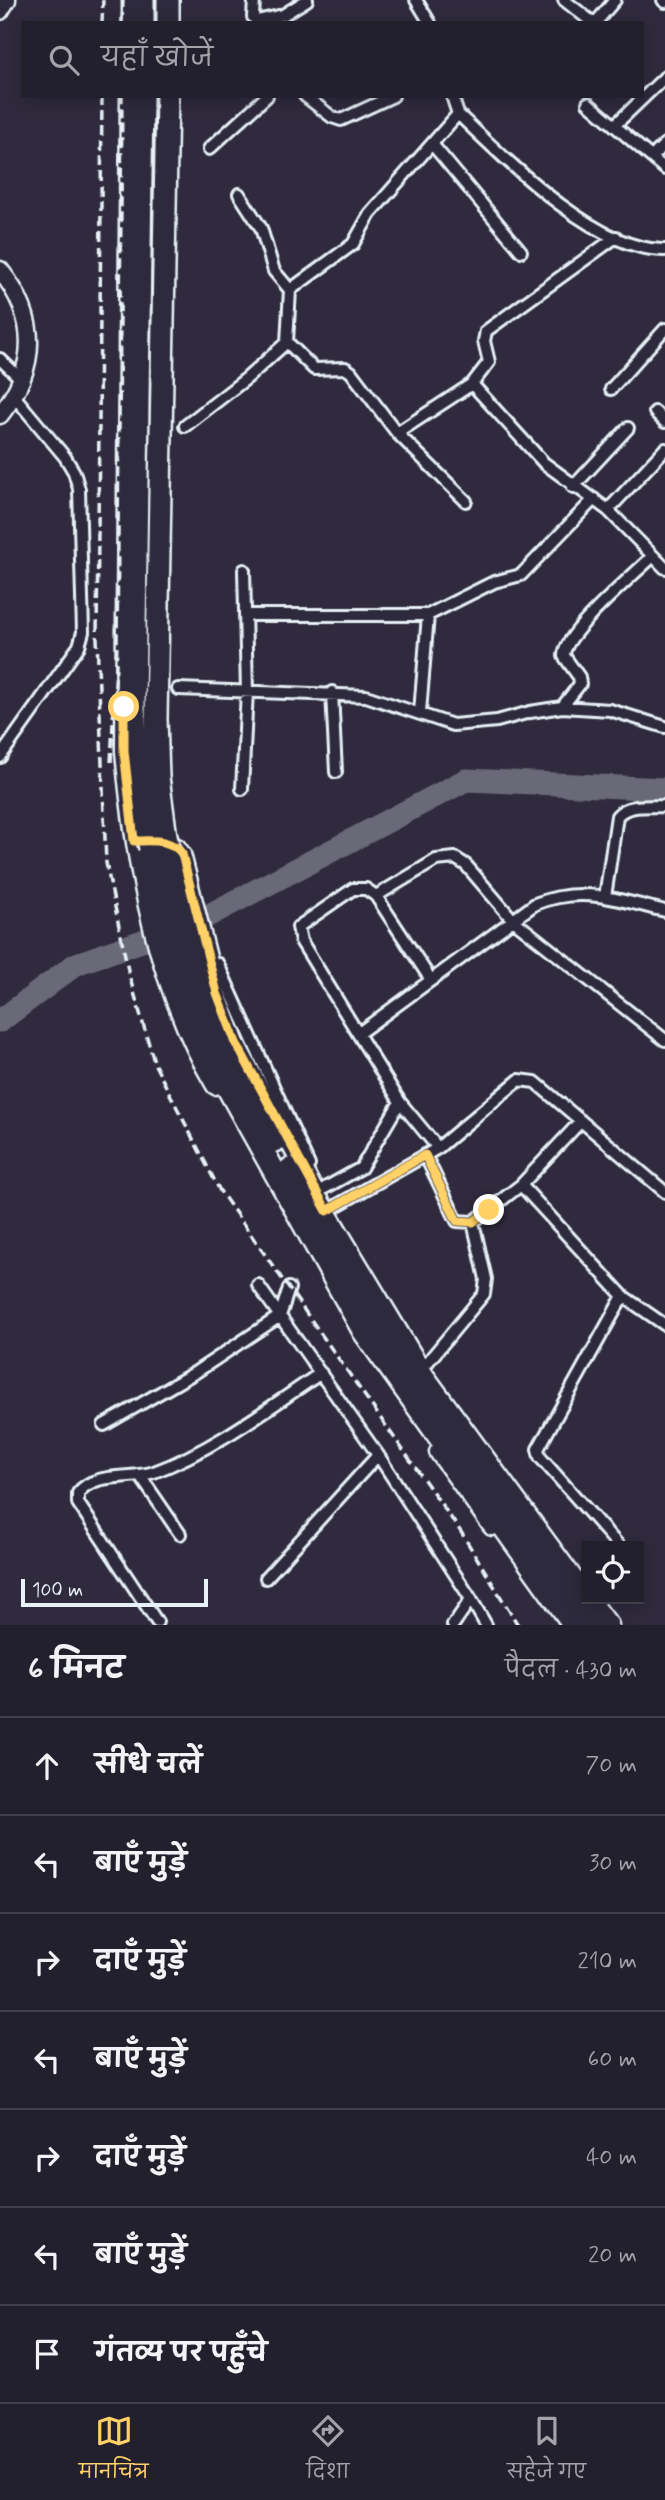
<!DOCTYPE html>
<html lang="hi">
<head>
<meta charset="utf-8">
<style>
	:root { --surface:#23202e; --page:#2b2836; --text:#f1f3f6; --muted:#a3a3aa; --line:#403e4a; --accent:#ffd166 }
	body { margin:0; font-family:Mynerve,"Playpen Sans Deva",sans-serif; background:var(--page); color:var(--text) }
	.controls { position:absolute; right:21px; bottom:21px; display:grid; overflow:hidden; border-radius:0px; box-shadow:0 4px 18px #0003 }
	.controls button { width:63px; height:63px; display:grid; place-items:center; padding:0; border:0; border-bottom:2px solid var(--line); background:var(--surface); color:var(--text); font:35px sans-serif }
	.scale { position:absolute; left:21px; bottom:18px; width:187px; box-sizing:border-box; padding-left:7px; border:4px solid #e8f1f8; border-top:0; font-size:19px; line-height:24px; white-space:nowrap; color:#e8f1f8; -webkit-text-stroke:5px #2f2a3d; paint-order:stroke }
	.stop { position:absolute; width:21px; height:21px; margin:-16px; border:5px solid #ffd166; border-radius:50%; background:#fff }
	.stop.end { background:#ffd166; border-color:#fff; box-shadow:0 2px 7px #0008 }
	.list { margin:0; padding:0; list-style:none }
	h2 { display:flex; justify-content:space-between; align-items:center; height:91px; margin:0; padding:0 28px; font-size:30px }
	h2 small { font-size:23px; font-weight:400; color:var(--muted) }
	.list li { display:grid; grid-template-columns:46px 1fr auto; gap:21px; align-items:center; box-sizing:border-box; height:98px; padding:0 28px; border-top:2px solid var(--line) }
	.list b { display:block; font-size:26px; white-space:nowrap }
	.list em { font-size:23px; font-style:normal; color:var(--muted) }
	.icon { flex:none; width:38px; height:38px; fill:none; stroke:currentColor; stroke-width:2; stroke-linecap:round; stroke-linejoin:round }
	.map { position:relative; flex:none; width:665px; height:1625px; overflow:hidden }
	.search { position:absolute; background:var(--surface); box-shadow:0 4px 18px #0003; left:21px; right:21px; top:21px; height:77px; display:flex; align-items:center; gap:18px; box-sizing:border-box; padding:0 24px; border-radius:0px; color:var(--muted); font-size:26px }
	.sheet { height:777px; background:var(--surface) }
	nav { display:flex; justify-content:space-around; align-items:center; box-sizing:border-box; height:98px; border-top:2px solid var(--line); background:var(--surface); font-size:19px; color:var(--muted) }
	nav a { display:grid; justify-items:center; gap:4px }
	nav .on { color:var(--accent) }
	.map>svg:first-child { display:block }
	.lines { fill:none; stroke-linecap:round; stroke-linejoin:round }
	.river { stroke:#696978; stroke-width:23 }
	.street-casing { stroke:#e8f1f8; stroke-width:16 }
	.secondary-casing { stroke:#e8f1f8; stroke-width:21 }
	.highway-casing { stroke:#e8f1f8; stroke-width:26 }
	.street { stroke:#2f2a3d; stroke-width:10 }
	.secondary { stroke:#2f2a3d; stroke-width:16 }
	.highway { stroke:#2f2a3d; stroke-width:21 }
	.rail { stroke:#e8f1f8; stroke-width:3.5; stroke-dasharray:10 5; stroke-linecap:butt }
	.highway-bridge-casing { stroke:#e8f1f8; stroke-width:26; stroke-linecap:butt }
	.highway-bridge { stroke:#2f2a3d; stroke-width:21 }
	.route { stroke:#ffd166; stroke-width:9 }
</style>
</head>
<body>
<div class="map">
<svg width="665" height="1625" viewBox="0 0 665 1625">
	<rect width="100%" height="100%" fill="#2f2a3d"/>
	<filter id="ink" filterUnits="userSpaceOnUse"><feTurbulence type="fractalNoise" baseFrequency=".0143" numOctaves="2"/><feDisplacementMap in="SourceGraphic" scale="14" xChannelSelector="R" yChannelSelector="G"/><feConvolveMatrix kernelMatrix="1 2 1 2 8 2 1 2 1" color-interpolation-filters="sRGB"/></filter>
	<g filter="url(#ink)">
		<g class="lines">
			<path class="river" d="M0,1021L76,964L194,923L466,780L665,789"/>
			<g class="street-casing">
				<path id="street" d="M254,0L253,17L257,21L283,15L307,0
					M416,0L430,23
					M564,0L592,22L597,21L615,0
					M663,0L665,2
					M305,96L332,117L341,120L393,96
					M452,96L458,114C505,159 597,252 665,250
					M588,103L665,169
					M458,114L370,214L353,244L290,290L287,342L314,369L345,368L351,372L397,433L466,501
					M615,125L665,77
					M432,144L521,251
					M209,149L267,96
					M652,157L665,144
					M239,194L261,228L274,271L290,290
					M0,359L23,381
					M472,384L544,463L608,510L665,568
					M611,389L665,329
					M655,412L665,422
					M185,426L247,378L287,342
					M397,433L472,384L489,362L484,341L486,331L616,237
					M573,487L628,428
					M608,510L665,449
					M245,615H428L494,582L521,575L594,499
					M178,689L366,696L453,725L497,721L530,712L562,707L610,710L665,727
					M332,692L336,772
					M562,707L580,684L579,677L564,656C563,634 635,574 653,556
					M420,712L428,615
					M0,757L79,646L83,632L79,489L74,472L65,457L15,397
					M242,789L247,691L244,570
					M376,896L436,860L455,858L466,865L513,920L665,1040
					M605,897L617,816C628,803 649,807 665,806
					M218,964L309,1165
					M431,980L376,896L366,889H353L298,927L301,941L400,1102L438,1148
					M359,1033L535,904C582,885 618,900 665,911
					M425,1155L457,1221L473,1222L521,1185L623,1296L665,1325
					M521,1185L581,1121
					M316,1193L361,1168L400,1102
					M327,1211L438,1148L519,1080L535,1082L665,1192
					M258,1285L378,1455L471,1599
					M422,1369L484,1294L486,1279L473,1222
					M104,1425L196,1372L280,1316L289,1288
					M141,1477L180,1534
					M619,1546L540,1457L538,1449L623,1296
					M266,1578L378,1455
					M157,1622L78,1503V1493C95,1471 131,1480 154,1472C215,1449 267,1409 321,1373
					M453,1625L471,1599L486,1625"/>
			</g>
			<g class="secondary-casing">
				<path id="secondary" d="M0,11L7,0
					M131,23V0
					M129,96L124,751C134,865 156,986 215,1086
					M0,270C39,319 38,367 0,415
					M162,841L177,847L182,854L217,993L236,1043L316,1193L426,1376L586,1594
					M438,1452L492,1527
					M590,1599L610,1625"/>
			</g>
			<g class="highway-casing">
				<path id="highway" d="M143,23V0
					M168,23V0
					M142,96L134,706L139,793L146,829
					M165,830L158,777L156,718L167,96
					M150,848L183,975L211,1058L364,1332L574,1625
					M169,852L198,972L226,1050L275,1141
					M290,1169L378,1329L447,1427L596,1625"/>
			</g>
			<use href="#street" class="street"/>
			<use href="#secondary" class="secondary"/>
			<use href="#highway" class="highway"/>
			<path class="rail" d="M102,23L103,0
				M122,23L123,0
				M102,96L97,638L106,863L129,975L155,1065L220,1191L461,1532L518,1625
				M111,762L117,645L122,96"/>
			<g class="highway-bridge-casing">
				<path id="highway-bridge" d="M146,829L150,848
					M165,830L169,852"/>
			</g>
			<use href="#highway-bridge" class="highway-bridge"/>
		</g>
	</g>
	<g class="lines" filter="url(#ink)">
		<path class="route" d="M124,707V751L134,841C152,841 171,838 182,854L217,993L236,1043L327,1211L425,1155L457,1221L473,1222L489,1210"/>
	</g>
</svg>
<div class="controls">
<button><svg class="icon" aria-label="locate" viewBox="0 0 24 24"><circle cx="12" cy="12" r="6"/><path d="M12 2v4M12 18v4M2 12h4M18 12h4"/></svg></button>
</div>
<div class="scale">100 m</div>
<div class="stop" style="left:124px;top:707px"></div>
<div class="stop end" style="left:489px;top:1210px"></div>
<div class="search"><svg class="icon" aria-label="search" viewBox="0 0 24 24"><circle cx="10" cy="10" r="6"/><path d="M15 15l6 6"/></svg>यहाँ खोजें</div>
</div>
<section class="sheet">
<h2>6 मिनट<small>पैदल · 430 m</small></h2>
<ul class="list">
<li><svg class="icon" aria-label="ahead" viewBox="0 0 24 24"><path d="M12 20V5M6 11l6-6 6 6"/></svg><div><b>सीधे चलें</b></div><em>70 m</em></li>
<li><svg class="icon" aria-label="left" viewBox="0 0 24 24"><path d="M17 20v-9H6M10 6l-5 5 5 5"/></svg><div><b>बाएँ मुड़ें</b></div><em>30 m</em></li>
<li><svg class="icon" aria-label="right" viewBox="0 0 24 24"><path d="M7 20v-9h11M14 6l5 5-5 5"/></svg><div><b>दाएँ मुड़ें</b></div><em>210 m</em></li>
<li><svg class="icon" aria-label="left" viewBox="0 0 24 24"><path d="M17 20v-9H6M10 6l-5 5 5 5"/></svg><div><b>बाएँ मुड़ें</b></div><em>60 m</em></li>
<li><svg class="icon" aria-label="right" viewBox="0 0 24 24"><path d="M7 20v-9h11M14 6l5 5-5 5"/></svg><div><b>दाएँ मुड़ें</b></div><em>40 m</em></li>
<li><svg class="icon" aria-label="left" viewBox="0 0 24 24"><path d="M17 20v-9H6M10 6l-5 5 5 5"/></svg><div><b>बाएँ मुड़ें</b></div><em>20 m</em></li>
<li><svg class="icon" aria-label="arrive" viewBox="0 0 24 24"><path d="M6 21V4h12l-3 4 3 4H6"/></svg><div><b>गंतव्य पर पहुँचे</b></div></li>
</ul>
</section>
<nav>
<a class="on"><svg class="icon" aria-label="map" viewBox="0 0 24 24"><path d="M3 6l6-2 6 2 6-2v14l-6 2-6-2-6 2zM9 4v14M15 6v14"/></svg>मानचित्र</a>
<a><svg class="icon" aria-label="directions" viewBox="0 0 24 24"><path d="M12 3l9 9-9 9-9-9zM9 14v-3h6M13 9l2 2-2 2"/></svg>दिशा</a>
<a><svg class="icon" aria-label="saved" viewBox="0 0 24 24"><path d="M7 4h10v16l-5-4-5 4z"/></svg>सहेजे गए</a>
</nav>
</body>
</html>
